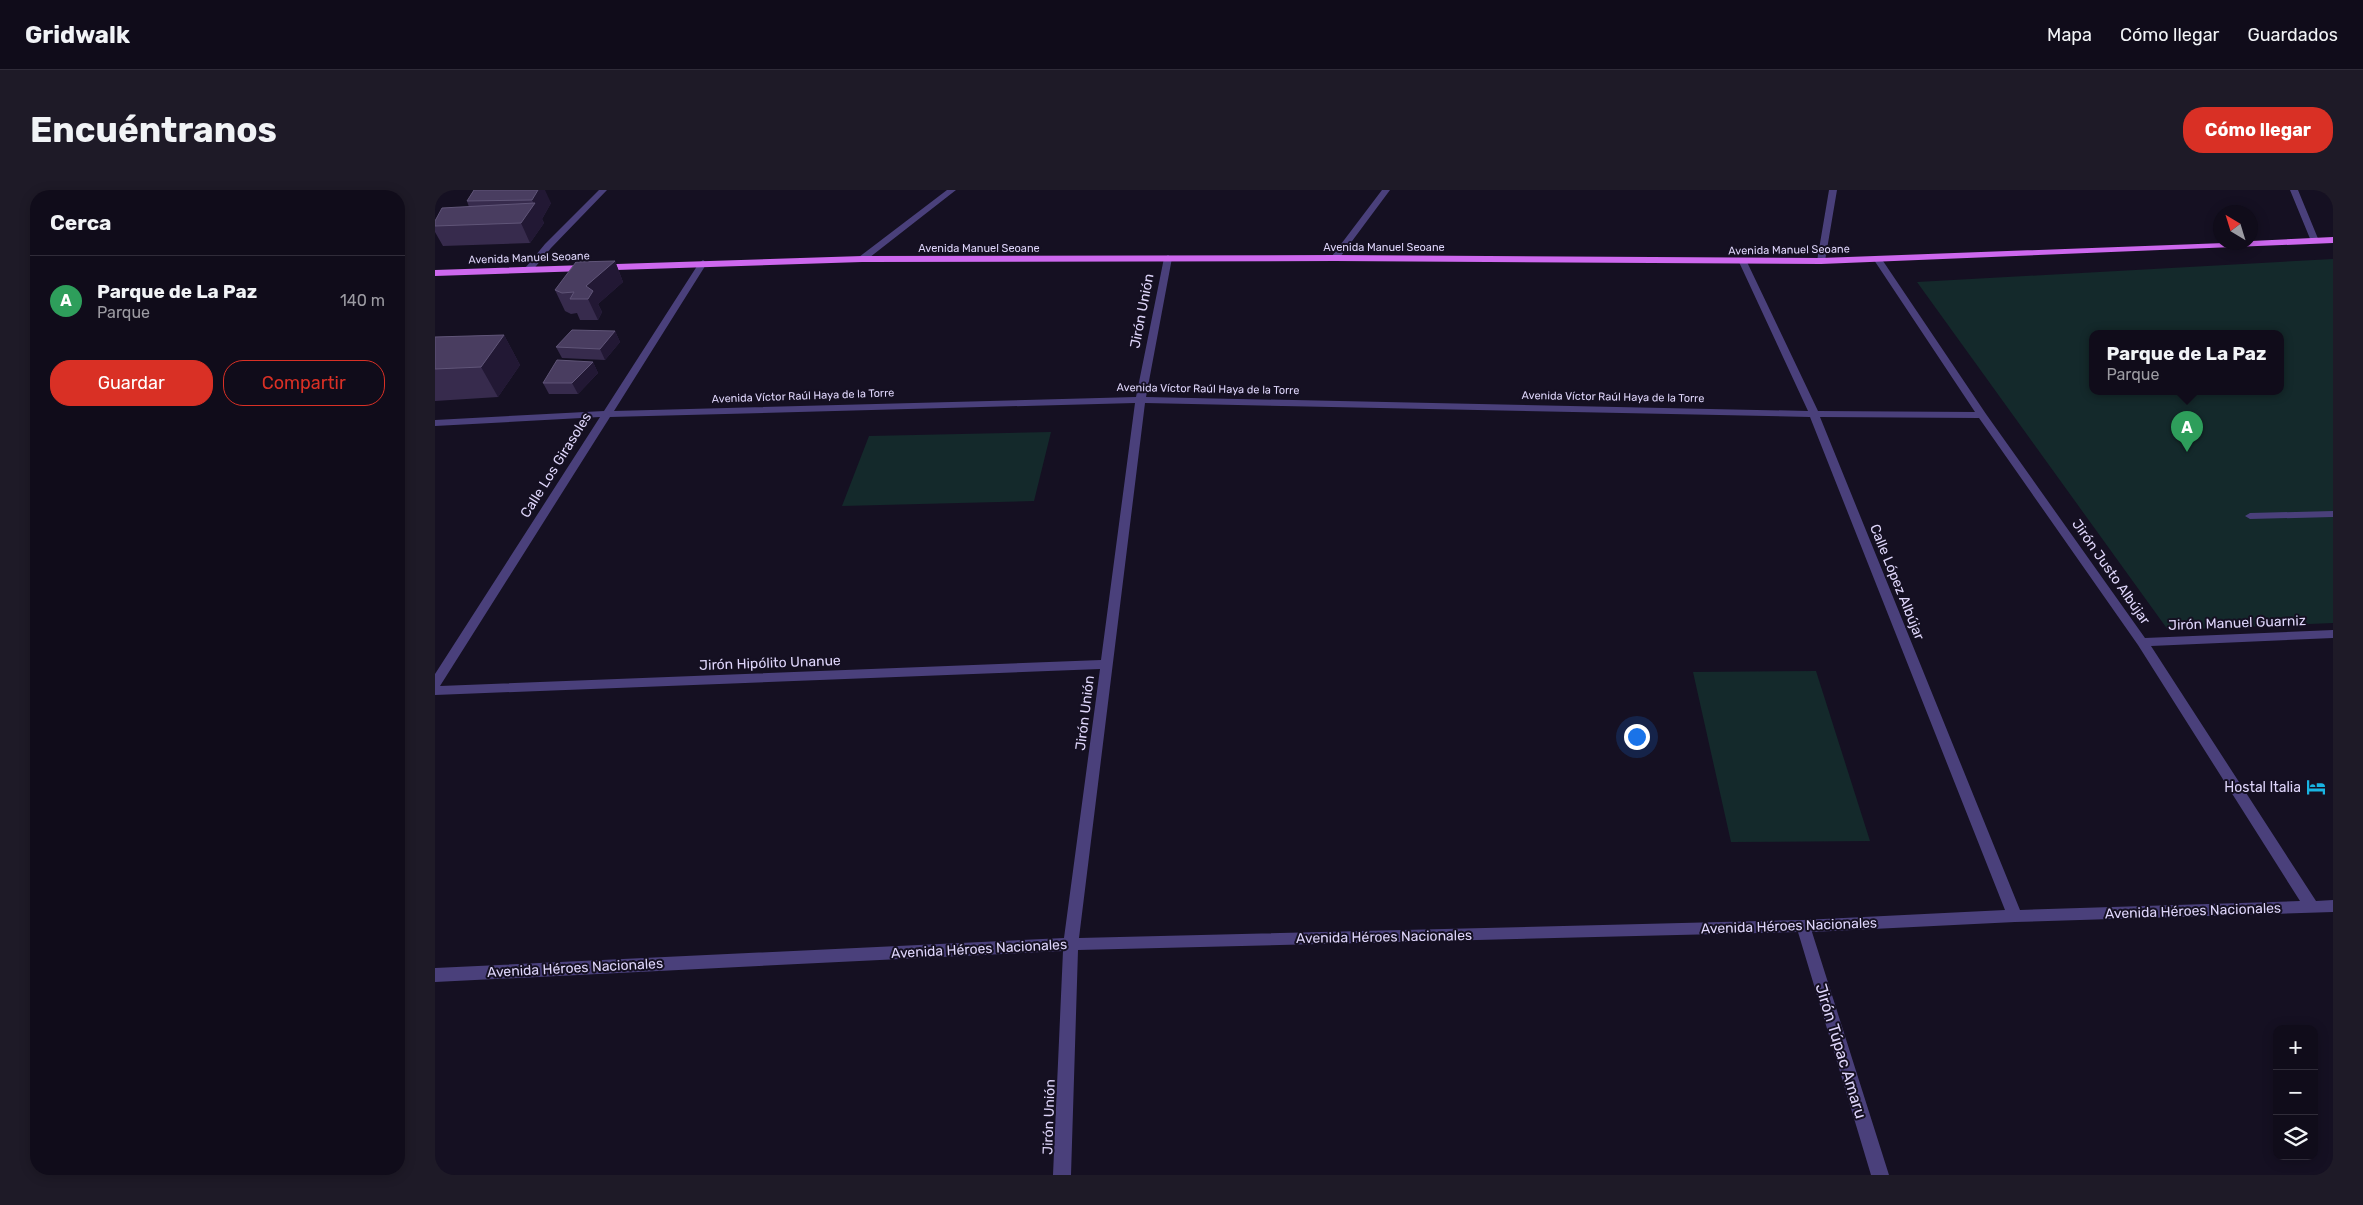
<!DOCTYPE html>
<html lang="es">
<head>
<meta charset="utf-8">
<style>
	:root { --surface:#100c1a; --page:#1e1a27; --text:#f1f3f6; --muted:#9c9ba2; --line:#302c39; --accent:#d93025 }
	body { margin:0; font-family:Rubik,sans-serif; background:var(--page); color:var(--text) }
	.controls { position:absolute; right:15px; bottom:15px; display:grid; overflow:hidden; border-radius:10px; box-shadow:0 2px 12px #0003 }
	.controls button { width:45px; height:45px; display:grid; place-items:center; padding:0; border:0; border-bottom:1px solid var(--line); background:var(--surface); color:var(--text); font:25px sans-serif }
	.compass { position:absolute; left:1778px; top:15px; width:45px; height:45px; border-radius:50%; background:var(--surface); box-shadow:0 2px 12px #0003; rotate:322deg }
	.you { position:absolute; left:1201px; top:546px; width:18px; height:18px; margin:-12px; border:4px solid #fff; border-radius:50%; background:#1a73e8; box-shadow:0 0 0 8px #1a73e833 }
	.badge { display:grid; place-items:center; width:32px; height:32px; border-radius:50%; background:var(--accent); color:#fff; font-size:16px; font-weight:700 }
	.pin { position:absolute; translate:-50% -41px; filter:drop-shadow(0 1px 2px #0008) }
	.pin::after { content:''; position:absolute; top:26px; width:18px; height:15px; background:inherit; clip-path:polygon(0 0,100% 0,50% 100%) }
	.popup { position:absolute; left:1654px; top:140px; width:195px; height:65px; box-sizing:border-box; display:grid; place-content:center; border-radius:10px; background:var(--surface); filter:drop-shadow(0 1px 4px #0005); font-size:16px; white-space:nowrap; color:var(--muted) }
	.popup b { font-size:19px; color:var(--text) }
	.popup::after { content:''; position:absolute; left:50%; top:100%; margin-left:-10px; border:10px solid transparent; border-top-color:var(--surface) }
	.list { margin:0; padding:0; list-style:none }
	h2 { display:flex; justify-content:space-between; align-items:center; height:65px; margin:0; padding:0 20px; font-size:21px }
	h2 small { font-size:16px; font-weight:400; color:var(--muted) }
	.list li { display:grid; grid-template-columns:32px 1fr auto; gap:15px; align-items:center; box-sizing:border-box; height:90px; padding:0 20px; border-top:1px solid var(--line) }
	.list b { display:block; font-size:19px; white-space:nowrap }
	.list p { margin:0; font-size:16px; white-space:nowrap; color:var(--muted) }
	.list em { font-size:16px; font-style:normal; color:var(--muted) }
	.actions { display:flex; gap:10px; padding:15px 20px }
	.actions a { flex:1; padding:11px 0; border:1px solid var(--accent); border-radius:20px; text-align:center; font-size:18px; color:var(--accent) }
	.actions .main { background:var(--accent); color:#fff }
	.icon { flex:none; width:28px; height:28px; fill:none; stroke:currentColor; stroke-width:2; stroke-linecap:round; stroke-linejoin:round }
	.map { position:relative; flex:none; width:1898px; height:985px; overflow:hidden; border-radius:20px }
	header { display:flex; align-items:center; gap:30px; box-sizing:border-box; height:70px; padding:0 25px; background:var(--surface); border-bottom:1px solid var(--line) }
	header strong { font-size:24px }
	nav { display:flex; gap:28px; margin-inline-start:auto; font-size:18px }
	.intro { display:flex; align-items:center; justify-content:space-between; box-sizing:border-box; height:120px; padding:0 30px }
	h1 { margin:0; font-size:35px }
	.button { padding:12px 22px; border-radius:20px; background:var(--accent); color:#fff; font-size:18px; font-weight:700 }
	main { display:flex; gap:30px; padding:0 30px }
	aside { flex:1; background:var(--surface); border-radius:20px; box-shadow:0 2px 12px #0003 }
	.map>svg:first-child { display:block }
	.green { fill:#14292b; fill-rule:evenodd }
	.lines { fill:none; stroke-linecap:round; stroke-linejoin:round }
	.minor { fill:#4a407b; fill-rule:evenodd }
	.major { fill:#cd68ee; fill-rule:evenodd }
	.wall { fill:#372b4d }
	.shaded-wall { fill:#221834 }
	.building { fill:#493d60; stroke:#605578 }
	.labels { text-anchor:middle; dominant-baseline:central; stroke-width:4; stroke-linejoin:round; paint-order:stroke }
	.far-street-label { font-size:11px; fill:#ded5fa; stroke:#151022 }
	.street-label { font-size:14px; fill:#ded5fa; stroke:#151022 }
	.poi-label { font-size:14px; fill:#ded5fa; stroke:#151022; text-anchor:end }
	.near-street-label { font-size:16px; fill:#ded5fa; stroke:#151022 }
</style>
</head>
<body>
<header>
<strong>Gridwalk</strong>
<nav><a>Mapa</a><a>Cómo llegar</a><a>Guardados</a></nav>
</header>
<div class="intro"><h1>Encuéntranos</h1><a class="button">Cómo llegar</a></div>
<main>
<aside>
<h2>Cerca<small></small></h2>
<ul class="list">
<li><span class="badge" style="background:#2e9e5b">A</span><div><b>Parque de La Paz</b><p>Parque</p></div><em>140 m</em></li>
</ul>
<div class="actions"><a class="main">Guardar</a><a>Compartir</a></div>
</aside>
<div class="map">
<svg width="1898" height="985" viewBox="0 0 1898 985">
	<rect width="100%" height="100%" fill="#151022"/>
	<path class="green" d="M1898,69V433L1733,440L1482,92ZM1658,143H1846V201H1658Z
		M616,242L599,311L407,316L434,246Z
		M1381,481L1435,651L1296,652L1258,482Z"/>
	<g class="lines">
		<path class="minor" d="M164,0H172L116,58L97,81H91V77L110,54Z
			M512,0H521L430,71H424V67Z
			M947,0H955L903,70H897V66Z
			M1394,0H1402L1390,71L1386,74L1382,71Z
			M1855,0H1863L1884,51L1883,53L1876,51Z
			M733,65L737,68L711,207L1373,221L1304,72L1308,69L1312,72L1383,221L1540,222L1439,70L1446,68L1551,224L1710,448L1898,440V448L1716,456L1881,711L1898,710V722L1580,732L1377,742L1454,985H1436L1363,742L643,760L636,985H618L628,761L0,792V778L629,748L665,479L0,505V484L165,227L0,236V230L169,221L264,73L268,70L272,73L179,221L701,207L729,68ZM700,213L666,470L5,496L175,227ZM710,213L1375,227L1570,720L1368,730L644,748ZM1385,227L1544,228L1703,455L1865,711L1585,720Z
			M1898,321V327L1815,329L1810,326L1815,323Z"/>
		<path class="major" d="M1898,47V53L1386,74L900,71L427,72L0,86V80L427,66L900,65L1386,68L1816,52V51Z"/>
	</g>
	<path class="wall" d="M39,0L116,13L107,29L109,33L95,53L8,56L0,42V31L34,17L32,11Z
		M180,71L188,92L163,114L167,122L163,130H145L142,123L136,124L130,121L120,100Z
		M180,141L185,152L170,170L127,168L121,157Z
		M69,145L85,175L63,207L0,211V147Z
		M158,172L163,183L143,204H114L108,193Z"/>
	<path class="shaded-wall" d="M103,0H110L116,13L107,29L109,33L95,53L86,33L99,14L97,10Z
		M180,71L188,92L163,114L167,122L163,130L153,109L151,96Z
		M180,141L185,152L170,170L165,159Z
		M69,145L85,175L63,207L46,177Z
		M158,172L163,183L143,204L137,193Z"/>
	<path class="building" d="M39,0H103L97,10L32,11Z
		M100,13L86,33L0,36V31L7,18Z
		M180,71L151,96L158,101L153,109H135L139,102L127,103L120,100L141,72Z
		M137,140L180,141L165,159L121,157Z
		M69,145L46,177L0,179V147Z
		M122,170L158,172L137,193H108Z"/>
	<defs>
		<g id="hotel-bare" transform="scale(1.5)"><path d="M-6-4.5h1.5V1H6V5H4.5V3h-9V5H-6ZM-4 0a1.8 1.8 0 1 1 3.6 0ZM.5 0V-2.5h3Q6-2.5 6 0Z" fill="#19b5e3" stroke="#151022" stroke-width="2.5" paint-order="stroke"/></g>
	</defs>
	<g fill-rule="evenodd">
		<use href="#hotel-bare" x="1881" y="597"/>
	</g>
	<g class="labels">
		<g class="far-street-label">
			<text x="949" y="57">Avenida Manuel Seoane</text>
			<text x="544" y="58">Avenida Manuel Seoane</text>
			<text transform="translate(1354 60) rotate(-1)">Avenida Manuel Seoane</text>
			<text transform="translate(94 68) rotate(-2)">Avenida Manuel Seoane</text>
			<text transform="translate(773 199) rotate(1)">Avenida Víctor Raúl Haya de la Torre</text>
			<text transform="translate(368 206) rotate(-2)">Avenida Víctor Raúl Haya de la Torre</text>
			<text transform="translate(1178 207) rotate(1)">Avenida Víctor Raúl Haya de la Torre</text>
		</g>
		<g class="street-label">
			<text transform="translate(707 121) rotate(-79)">Jirón Unión</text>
			<text transform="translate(121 275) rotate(-58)">Calle Los Girasoles</text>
			<text transform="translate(1676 382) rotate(55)">Jirón Justo Albújar</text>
			<text transform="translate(1462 392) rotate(68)">Calle López Albújar</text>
			<text transform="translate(1802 433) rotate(-2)">Jirón Manuel Guarniz</text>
			<text transform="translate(335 473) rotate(-2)">Jirón Hipólito Unanue</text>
			<text transform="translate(650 523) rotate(-83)">Jirón Unión</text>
			<text transform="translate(1758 721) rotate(-2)">Avenida Héroes Nacionales</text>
			<text transform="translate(1354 736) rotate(-2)">Avenida Héroes Nacionales</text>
			<text transform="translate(949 747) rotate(-1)">Avenida Héroes Nacionales</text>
			<text transform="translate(544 759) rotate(-3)">Avenida Héroes Nacionales</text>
			<text transform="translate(140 778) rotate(-3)">Avenida Héroes Nacionales</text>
			<text transform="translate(614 927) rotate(-88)">Jirón Unión</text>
		</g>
		<g class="poi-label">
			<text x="1866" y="597">Hostal Italia</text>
		</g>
		<g class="near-street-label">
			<text transform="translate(1406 861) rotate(73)">Jirón Túpac Amaru</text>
		</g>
	</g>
</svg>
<div class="controls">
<button>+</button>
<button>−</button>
<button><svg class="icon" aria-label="layers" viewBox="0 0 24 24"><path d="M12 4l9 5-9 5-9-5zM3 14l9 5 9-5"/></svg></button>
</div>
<svg class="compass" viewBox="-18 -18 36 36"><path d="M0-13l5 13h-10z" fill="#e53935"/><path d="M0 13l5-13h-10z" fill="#9c9ba2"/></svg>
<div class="you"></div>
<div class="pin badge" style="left:1752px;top:262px;background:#2e9e5b">A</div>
<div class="popup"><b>Parque de La Paz</b>Parque</div>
</div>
</main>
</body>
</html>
